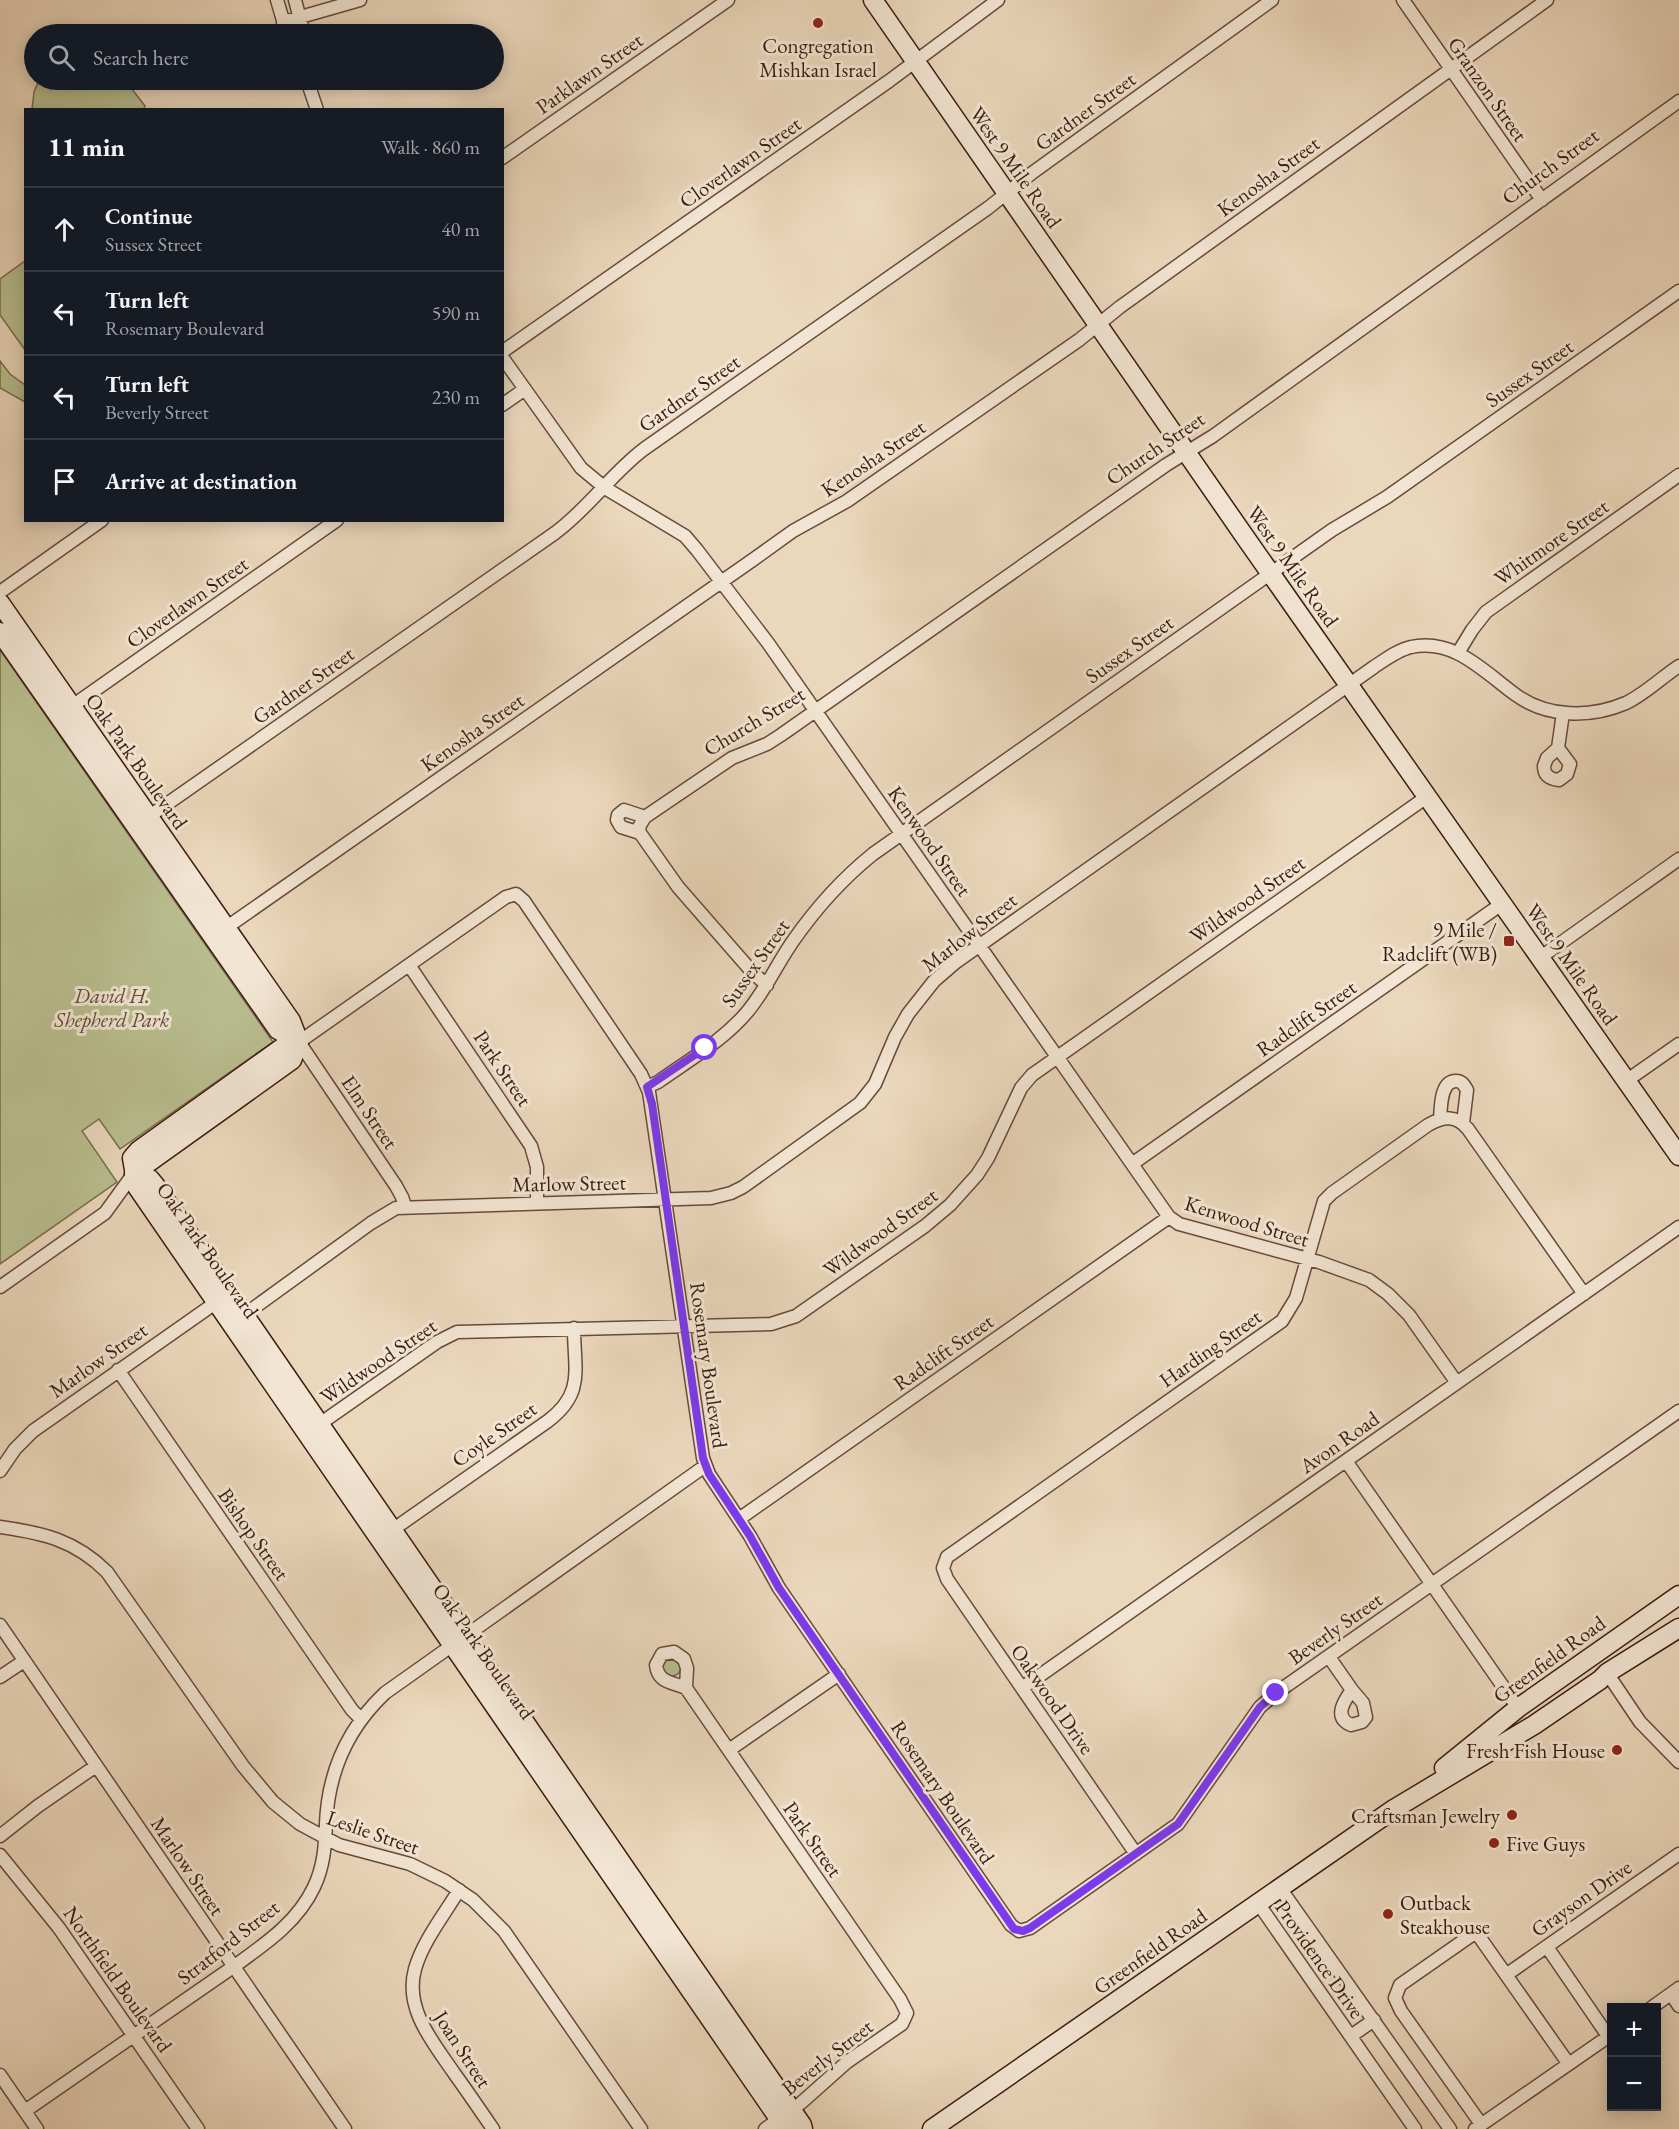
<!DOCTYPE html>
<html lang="en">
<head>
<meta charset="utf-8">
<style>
	:root { --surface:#171b24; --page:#242831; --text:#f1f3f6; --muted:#9ea1a6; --line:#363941 }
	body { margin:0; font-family:"EB Garamond",serif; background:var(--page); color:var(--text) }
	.controls { position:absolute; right:18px; bottom:18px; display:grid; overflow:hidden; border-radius:0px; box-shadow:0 3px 15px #0003 }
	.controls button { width:54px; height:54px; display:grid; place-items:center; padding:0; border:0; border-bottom:2px solid var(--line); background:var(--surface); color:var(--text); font:30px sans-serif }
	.stop { position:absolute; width:18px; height:18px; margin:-14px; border:4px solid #7c3aed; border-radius:50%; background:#fff }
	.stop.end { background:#7c3aed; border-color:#fff; box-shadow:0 2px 6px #0008 }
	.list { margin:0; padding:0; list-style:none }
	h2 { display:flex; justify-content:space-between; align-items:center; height:78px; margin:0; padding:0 24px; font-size:26px }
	h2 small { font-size:20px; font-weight:400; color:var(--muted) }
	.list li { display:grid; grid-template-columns:39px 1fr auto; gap:18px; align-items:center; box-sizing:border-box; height:84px; padding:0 24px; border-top:2px solid var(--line) }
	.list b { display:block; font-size:22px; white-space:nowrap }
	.list p { margin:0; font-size:20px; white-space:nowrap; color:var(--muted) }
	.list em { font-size:20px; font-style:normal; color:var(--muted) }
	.icon { flex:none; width:33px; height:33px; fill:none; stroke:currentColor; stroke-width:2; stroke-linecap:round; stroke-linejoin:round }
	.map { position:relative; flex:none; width:1679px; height:2129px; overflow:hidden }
	.search { position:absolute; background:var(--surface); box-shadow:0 3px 15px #0003; left:24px; top:24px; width:480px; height:66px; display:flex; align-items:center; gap:15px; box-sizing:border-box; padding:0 21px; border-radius:33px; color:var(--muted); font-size:22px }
	.panel { position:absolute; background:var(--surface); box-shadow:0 3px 15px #0003; left:24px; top:108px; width:480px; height:414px; border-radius:0px }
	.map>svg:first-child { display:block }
	.green { fill:#b9be8f; stroke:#7a6c4f; stroke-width:1.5 }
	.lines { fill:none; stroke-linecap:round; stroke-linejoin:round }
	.street-casing { stroke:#674a3a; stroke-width:15 }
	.secondary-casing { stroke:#3b1b0f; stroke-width:21 }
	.street { stroke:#f2e5d3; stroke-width:12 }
	.secondary { stroke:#f2e5d3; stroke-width:18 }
	.route { stroke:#7c3aed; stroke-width:8 }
	.poi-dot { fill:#8f2418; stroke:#f2e5d3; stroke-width:2 }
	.labels { text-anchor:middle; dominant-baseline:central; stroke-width:6; stroke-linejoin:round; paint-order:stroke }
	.poi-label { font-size:21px; fill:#3b1b0f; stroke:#f2e5d3; text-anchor:end }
	.street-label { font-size:21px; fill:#3b1b0f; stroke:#f2e5d3 }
	.park-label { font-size:21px; font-style:italic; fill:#614c35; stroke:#f2e5d3 }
</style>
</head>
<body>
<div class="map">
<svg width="1679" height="2129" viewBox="0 0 1679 2129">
	<rect width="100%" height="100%" fill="#ebd7bc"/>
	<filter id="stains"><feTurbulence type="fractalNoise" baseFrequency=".00333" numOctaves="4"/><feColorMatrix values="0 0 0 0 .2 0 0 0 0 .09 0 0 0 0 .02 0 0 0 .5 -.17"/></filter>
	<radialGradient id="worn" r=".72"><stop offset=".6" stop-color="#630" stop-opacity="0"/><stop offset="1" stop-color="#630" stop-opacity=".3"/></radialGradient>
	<path class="green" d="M39,80H125L145,106L144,109H32L34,92Z
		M25,261V350L0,315V279Z
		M0,361L10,374L25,385V402L0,388Z
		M0,650L273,1042L120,1149L99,1119L82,1131L117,1182L0,1264Z
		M663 1667a9 9 0 1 1 18 0a9 9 0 1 1-18 0Z"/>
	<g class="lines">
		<g class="street-casing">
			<path id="street" d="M277,0L287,34
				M295,0L304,34
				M1403,0L1542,200
				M283,22L360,0
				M307,80L317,110
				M502,158L728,0
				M502,352L889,81L998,0
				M502,357L581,468L605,488L685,536L697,550L768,643L1169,1217L1179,1224L1319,1262L1369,1280L1388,1294L1409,1315L1457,1383
				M502,405L525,389
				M0,592L102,520
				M1458,653L1472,630L1486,612L1679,475
				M68,709L337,520
				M1558,748L1570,764L1567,774L1559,780C1550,779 1544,776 1544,766L1547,758L1558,748L1563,713
				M144,820L555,533C589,508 611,474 644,449L988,208L1032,173L1272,0
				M640,833L621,827L617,820L618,815L624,810L645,817
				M220,932L754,559L793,531L847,501L1079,340L1120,307L1547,0
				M1541,957L1679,859
				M409,965L531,1146L537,1167V1203
				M767,985L754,974L678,887L640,833L639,827L645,817L732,758L767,744L781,735L1166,465L1213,436L1679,101
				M1626,1081L1679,1044
				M647,1087L658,1082C689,1060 724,1040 748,1011C766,989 777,964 793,941C816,908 842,879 873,854L1332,530L1387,497L1679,291
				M1440,1119C1441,1108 1440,1081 1456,1081C1462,1081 1464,1085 1467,1090L1463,1123
				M1132,1164L1503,903
				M405,1206L402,1197L396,1186L299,1042L506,897L516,894L524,901L641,1074L649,1092L703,1458L709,1474L750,1536L779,1588L1011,1925L1019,1931L1030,1928L1178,1824L1260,1707L1276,1693L1679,1411
				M0,1287L105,1213L134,1173
				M240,1318L371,1223L396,1208L711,1198L731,1193L743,1187L860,1103L875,1084L895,1037L908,1014L934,981L956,962L1374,667C1386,659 1398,650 1411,647C1455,638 1484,672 1516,695C1548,718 1591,718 1626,703C1645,694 1662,677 1679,666
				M118,1370L352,1710L361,1719
				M314,1428L437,1342L457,1332L771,1324L796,1316L925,1226L950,1205L977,1175L988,1158L1021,1088L1032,1075L1428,796
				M1346,1461L1518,1708
				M0,1471L15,1449L33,1431L221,1299
				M739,1519L1169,1217
				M0,1527C43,1533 75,1540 107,1572L243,1766L273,1802L300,1824L339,1845L410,1864L445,1881L473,1900L504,1931L641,2129
				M388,1533L548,1421C585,1393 574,1370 574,1328
				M0,1625L345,2129
				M1329,1657L1352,1690C1344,1701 1333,1717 1351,1725L1362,1722L1366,1717L1363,1703L1352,1690
				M1607,1673L1640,1722L1679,1762
				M0,1677L24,1661
				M686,1688C672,1682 658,1683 656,1665L662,1654L674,1652L684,1659L687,1668L686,1688L900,1999L907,2013L902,2024L847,2062L801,2103L765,2129
				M1022,1688L1679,1227
				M729,1750L839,1674
				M0,1836L38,1806L96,1766
				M1136,1854L947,1579L943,1568L947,1557L1282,1321L1296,1298L1324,1201L1332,1193L1428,1125C1444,1116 1456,1115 1468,1129L1584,1294
				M0,1855L59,1928L198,2129
				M1280,1888L1450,2129
				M459,1890C444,1915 423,1941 415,1969C404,2009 433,2042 454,2073C467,2091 480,2110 493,2129
				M1258,1903L1415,2129
				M1547,1947L1608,2036
				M1506,1975L1679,1854
				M1671,1994L1679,2006
				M1651,2008L1679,1988
				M1351,2036L1374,2020
				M0,2075L37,2129
				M25,2111L233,1967C265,1944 297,1923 314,1887C324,1866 325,1846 326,1824C328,1772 348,1728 385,1693L705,1466
				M1481,2124L1401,2011L1395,1998L1400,1985L1476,1932L1568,2063
				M1475,2129L1612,2034"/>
		</g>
		<g class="secondary-casing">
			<path id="secondary" d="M873,0L1245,537L1679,1156
				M0,603L291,1021L299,1042
				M0,632L278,1030L299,1042
				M299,1042L283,1047L139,1150L132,1158L137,1187L786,2129
				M134,1173L150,1179L155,1185L802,2125L803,2129
				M134,1173L292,1060L299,1042
				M1444,1768L1518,1708L1679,1595
				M932,2129L1394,1809L1534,1725L1600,1680L1607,1673L1679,1628"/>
		</g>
		<use href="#street" class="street"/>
		<use href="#secondary" class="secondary"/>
	</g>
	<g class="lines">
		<path class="route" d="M705,1048L647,1087L652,1104L703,1458L709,1474L750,1536L779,1588L1014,1929L1023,1931L1030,1928L1178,1824L1260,1707L1276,1693"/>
	</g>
	<g class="poi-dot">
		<circle cx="818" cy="23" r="6"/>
		<rect x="1503" y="935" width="12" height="12" rx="3"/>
		<circle cx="1617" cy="1750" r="6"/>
		<circle cx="1512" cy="1815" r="6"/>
		<circle cx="1494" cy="1843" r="6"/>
		<circle cx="1388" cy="1914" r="6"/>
	</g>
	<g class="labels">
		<g class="poi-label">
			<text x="818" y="45" text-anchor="middle">Congregation<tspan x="818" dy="24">Mishkan Israel</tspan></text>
			<text x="1497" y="929">9 Mile /<tspan x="1497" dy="24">Radclift (WB)</tspan></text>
			<text x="1605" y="1750">Fresh Fish House</text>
			<text x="1500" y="1815">Craftsman Jewelry</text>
			<text x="1506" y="1843" text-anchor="start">Five Guys</text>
			<text x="1400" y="1902" text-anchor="start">Outback<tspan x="1400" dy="24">Steakhouse</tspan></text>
		</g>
		<g class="street-label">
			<text transform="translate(589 73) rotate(-35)">Parklawn Street</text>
			<text transform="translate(1488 89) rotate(55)">Granzon Street</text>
			<text transform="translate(1085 111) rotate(-36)">Gardner Street</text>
			<text transform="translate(740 162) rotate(-35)">Cloverlawn Street</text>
			<text transform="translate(1550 166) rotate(-36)">Church Street</text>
			<text transform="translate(1016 167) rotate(55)">West 9 Mile Road</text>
			<text transform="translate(1268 176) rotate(-36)">Kenosha Street</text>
			<text transform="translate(1529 373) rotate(-35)">Sussex Street</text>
			<text transform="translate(689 393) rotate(-35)">Gardner Street</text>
			<text transform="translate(1155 448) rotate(-34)">Church Street</text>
			<text transform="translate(873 458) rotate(-34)">Kenosha Street</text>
			<text transform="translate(1551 542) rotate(-35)">Whitmore Street</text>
			<text transform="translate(1293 566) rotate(55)">West 9 Mile Road</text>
			<text transform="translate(187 602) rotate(-35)">Cloverlawn Street</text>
			<text transform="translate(1129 649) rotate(-35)">Sussex Street</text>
			<text transform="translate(303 685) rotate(-35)">Gardner Street</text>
			<text transform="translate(754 721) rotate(-31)">Church Street</text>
			<text transform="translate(472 732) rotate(-35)">Kenosha Street</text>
			<text transform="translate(137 761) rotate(55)">Oak Park Boulevard</text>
			<text transform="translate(930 841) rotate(55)">Kenwood Street</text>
			<text transform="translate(1247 899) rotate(-35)">Wildwood Street</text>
			<text transform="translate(969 932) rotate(-38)">Marlow Street</text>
			<text transform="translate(755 963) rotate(-55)">Sussex Street</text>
			<text transform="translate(1572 964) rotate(55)">West 9 Mile Road</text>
			<text transform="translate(1306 1018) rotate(-35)">Radclift Street</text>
			<text transform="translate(503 1068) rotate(56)">Park Street</text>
			<text transform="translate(370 1112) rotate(56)">Elm Street</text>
			<text transform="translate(569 1183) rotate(-1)">Marlow Street</text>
			<text transform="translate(1247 1221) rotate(17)">Kenwood Street</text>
			<text transform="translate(880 1232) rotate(-36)">Wildwood Street</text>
			<text transform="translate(208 1250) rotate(55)">Oak Park Boulevard</text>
			<text transform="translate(1210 1348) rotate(-35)">Harding Street</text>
			<text transform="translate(943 1352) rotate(-35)">Radclift Street</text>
			<text transform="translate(98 1360) rotate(-35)">Marlow Street</text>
			<text transform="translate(378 1361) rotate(-34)">Wildwood Street</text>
			<text transform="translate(709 1365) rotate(82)">Rosemary Boulevard</text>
			<text transform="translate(494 1434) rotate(-35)">Coyle Street</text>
			<text transform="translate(1339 1442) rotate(-35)">Avon Road</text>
			<text transform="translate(254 1534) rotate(55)">Bishop Street</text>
			<text transform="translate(1335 1628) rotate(-35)">Beverly Street</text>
			<text transform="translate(484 1651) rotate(55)">Oak Park Boulevard</text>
			<text transform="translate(1549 1659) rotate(-36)">Greenfield Road</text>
			<text transform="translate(1053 1699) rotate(55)">Oakwood Drive</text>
			<text transform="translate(943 1792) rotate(56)">Rosemary Boulevard</text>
			<text transform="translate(373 1832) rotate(19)">Leslie Street</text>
			<text transform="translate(813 1839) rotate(55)">Park Street</text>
			<text transform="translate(188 1866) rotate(56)">Marlow Street</text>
			<text transform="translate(1581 1898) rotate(-35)">Grayson Drive</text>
			<text transform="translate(228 1942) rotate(-38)">Stratford Street</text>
			<text transform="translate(1150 1951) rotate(-35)">Greenfield Road</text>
			<text transform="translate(1320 1959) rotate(55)">Providence Drive</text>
			<text transform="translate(118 1979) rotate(55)">Northfield Boulevard</text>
			<text transform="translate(463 2049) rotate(57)">Joan Street</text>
			<text transform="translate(827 2057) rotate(-38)">Beverly Street</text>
		</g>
		<g class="park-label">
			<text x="112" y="995">David H.<tspan x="112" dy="24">Shepherd Park</tspan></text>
		</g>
	</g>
	<rect width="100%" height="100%" filter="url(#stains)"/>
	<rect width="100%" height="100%" fill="url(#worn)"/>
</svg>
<div class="controls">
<button>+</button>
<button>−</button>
</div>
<div class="stop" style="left:705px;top:1048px"></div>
<div class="stop end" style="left:1276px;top:1693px"></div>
<div class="search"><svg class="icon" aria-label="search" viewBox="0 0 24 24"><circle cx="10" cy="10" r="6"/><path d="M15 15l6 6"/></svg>Search here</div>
<section class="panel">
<h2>11 min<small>Walk · 860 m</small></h2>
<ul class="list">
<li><svg class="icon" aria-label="ahead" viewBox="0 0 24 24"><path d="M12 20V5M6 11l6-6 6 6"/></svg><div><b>Continue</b><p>Sussex Street</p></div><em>40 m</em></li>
<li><svg class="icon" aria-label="left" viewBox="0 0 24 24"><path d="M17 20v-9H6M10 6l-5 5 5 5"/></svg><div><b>Turn left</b><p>Rosemary Boulevard</p></div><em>590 m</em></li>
<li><svg class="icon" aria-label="left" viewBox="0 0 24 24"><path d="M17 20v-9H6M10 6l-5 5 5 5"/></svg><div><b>Turn left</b><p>Beverly Street</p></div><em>230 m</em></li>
<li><svg class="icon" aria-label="arrive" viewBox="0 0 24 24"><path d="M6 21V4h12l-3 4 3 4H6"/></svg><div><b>Arrive at destination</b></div></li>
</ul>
</section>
</div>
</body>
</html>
